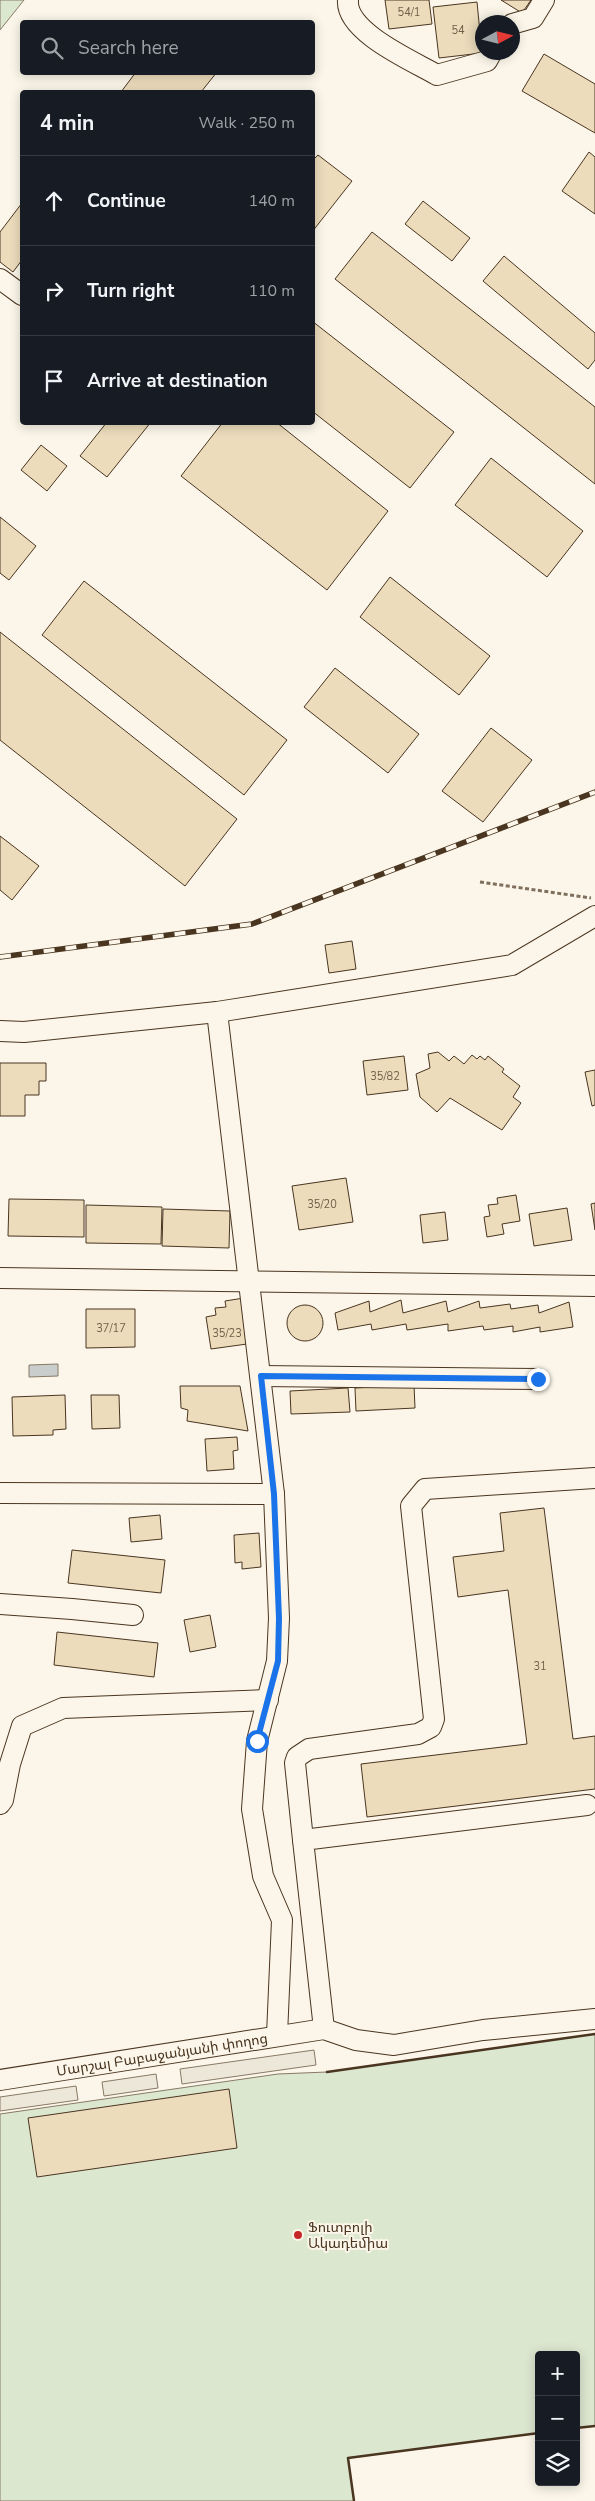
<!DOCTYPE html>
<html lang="en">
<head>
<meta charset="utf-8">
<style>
	:root { --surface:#171b24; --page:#20242c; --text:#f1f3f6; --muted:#9ea1a6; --line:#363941 }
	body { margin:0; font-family:"Nunito Sans","Noto Sans Armenian",sans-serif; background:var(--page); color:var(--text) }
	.controls { position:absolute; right:15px; bottom:15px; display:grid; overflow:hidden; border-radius:5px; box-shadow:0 2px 12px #0003 }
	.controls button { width:45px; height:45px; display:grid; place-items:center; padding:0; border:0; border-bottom:1px solid var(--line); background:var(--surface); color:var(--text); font:25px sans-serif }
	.compass { position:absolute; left:475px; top:15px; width:45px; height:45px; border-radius:50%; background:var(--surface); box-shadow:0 2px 12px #0003; rotate:83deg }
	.stop { position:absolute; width:15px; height:15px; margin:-11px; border:4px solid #1a73e8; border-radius:50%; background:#fff }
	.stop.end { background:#1a73e8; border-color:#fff; box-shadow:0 1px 5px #0008 }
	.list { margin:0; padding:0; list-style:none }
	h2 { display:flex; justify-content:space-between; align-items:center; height:65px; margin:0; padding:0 20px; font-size:21px }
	h2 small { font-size:16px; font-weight:400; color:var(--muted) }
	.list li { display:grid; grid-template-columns:32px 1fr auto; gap:15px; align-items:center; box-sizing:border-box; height:90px; padding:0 20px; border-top:1px solid var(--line) }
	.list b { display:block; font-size:19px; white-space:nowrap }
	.list em { font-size:16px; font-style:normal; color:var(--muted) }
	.icon { flex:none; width:28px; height:28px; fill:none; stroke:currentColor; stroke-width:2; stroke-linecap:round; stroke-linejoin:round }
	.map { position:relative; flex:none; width:595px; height:2501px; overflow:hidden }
	.search { position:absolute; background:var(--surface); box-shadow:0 2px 12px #0003; left:20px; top:20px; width:295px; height:55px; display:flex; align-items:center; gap:12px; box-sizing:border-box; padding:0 18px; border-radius:5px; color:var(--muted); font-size:19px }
	.panel { position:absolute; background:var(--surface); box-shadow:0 2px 12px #0003; left:20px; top:90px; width:295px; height:335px; border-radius:5px }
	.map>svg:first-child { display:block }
	.green { fill:#dce7d0; stroke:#887966 }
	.parking { fill:#ede7d9; stroke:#887966 }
	.water { fill:#c9cecd; stroke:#887966 }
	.building { fill:#ecdcbc; stroke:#4a3520 }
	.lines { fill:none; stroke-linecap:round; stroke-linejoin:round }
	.minor-casing { stroke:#4a3520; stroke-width:22 }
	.path { stroke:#7f6f5c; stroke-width:3; stroke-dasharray:4 2.5; stroke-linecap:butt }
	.minor { stroke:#fbf6e9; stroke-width:20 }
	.rail-casing { stroke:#4a3520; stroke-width:5.5 }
	.rail { stroke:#fbf6e9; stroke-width:4; stroke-dasharray:11; stroke-linecap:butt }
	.wall { stroke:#4a3520; stroke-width:2.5 }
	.route { stroke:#1a73e8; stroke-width:6 }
	.poi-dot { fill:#c62828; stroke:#fbf6e9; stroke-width:2 }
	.labels { text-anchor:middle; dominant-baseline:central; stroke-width:4; stroke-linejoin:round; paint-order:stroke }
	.number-label { font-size:11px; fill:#725f47 }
	.street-label { font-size:14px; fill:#4a3520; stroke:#fbf6e9 }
	.poi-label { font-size:14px; fill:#4a3520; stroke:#fbf6e9; text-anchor:start }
</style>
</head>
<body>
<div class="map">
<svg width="595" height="2501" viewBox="0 0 595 2501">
	<rect width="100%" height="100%" fill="#fbf6e9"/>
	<path class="green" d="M0,0H24L0,30Z
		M595,2034V2426L576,2428V2355H539V2433L348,2458L354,2501H0V2114L278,2074L327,2072Z"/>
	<path class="parking" d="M314,2050L316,2065L182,2084L180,2069Z
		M156,2074L158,2088L104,2096L102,2082Z
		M76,2086L78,2100L0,2111V2097Z"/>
	<path class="water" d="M58,1364V1376L29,1377V1365Z"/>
	<path class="building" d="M385,0H429L432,24L389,29Z
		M501,0H531L522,13Z
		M477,2L482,53L439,58L433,7Z
		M544,54L595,84V133L522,91Z
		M136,72H217L201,92H121Z
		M589,152L595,157V214L562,191Z
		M318,155L352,181L312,232V161Z
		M423,201L470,238L452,261L405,224Z
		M22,203V260L13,272L0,262V232Z
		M372,232L595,407V484L335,279Z
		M504,256L595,333V360L588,369L483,281Z
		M312,321L454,432L410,488L312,411Z
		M107,422H151L107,477L80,456Z
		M223,422H276L388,511L327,590L181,476Z
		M41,445L67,466L47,491L21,470Z
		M491,458L583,531L547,577L455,505Z
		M0,517L36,546L9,580L0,573Z
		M390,577L490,656L459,695L360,617Z
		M84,581L287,740L244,795L42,635Z
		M0,632L237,819L185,886L0,740Z
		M335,668L419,734L388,773L304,707Z
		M491,728L532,760L483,822L442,791Z
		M0,836L39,866L12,900L0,890Z
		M352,941L356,969L329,973L325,945Z
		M438,1052L449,1061L454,1056L464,1064L472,1055L477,1059L480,1056L485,1060L488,1056L504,1069L502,1072L520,1086L513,1097L521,1103L502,1130L450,1098L437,1112L420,1097L416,1074L430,1068L428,1054Z
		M404,1056L408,1090L367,1095L363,1061Z
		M0,1063H46V1081H39V1095H25V1116H0Z
		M595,1070V1105L592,1106L585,1072Z
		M346,1178L353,1222L299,1230L292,1186Z
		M516,1195L520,1221L502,1224L504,1234L487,1237L484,1217L490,1216L488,1205L498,1204L497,1198Z
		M9,1199L84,1200V1237L8,1236Z
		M595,1203V1230L591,1204Z
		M86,1205L162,1207L161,1244L86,1243Z
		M567,1208L572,1240L534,1246L529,1214Z
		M163,1209L230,1211L229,1248L162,1246Z
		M445,1212L448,1240L423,1243L420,1215Z
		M244,1298L247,1344L211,1349L206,1317L216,1315L215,1308L226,1307L225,1301Z
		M401,1300L403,1313L446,1301L448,1312L479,1301L480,1308L510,1304L511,1309L538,1305L539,1313L569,1302L573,1327L540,1332V1327L513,1332V1326L484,1330L483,1326L448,1331V1324L407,1330L406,1324L372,1330L371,1324L338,1330L335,1313L369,1301L370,1312Z
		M287 1323a18 18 0 1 1 36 0a18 18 0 1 1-36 0Z
		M86,1309H135V1347L86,1348Z
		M414,1385L415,1408L356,1411L355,1388Z
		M180,1386H240L248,1431L187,1421L188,1410L181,1408Z
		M348,1388L350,1412L291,1414L290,1391Z
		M65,1395L66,1429L53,1430V1435L13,1436L12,1397Z
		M91,1395H119L120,1428L92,1429Z
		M237,1437L238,1450L233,1451L234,1469L207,1471L205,1439Z
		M544,1508L573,1739L595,1736V1789L367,1817L361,1764L527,1744L508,1590L458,1597L453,1557L504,1551L500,1513Z
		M160,1515L162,1539L131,1542L129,1518Z
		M259,1533L261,1567L242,1569V1562L235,1563L234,1535Z
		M72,1550L165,1560L161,1593L68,1583Z
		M210,1615L216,1647L190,1652L184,1620Z
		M57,1632L158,1643L154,1677L54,1665Z
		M229,2089L237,2148L37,2177L28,2118Z"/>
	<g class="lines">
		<g class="minor-casing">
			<g id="minor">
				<path d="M348,0C345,32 413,61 437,75L487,61L492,52"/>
				<path d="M512,24L533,18L544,0"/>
				<path d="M0,279L22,295"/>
				<path d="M217,1012L274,1494L279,1618L277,1661L257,1741L252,1809L263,1876L282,1920L277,2035"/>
				<path d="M0,1031L24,1032L217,1012L512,965L595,916"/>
				<path d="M0,1278L595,1286"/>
				<path d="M261,1376L538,1379"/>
				<path d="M0,1493L274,1494"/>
				<path d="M0,1604L72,1609L133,1615"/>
				<path d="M0,1804L3,1800L10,1764L22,1726L63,1708L268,1700"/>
				<path d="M303,1840L295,1763L297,1757L309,1749L418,1734L431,1727L434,1719L411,1506L425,1489L595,1478"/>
				<path d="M324,2029L303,1840L587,1805"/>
				<path id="s1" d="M0,2080L324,2029L356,2040L394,2045L483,2030L595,2019"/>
			</g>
		</g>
		<path class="path" d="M480,882L591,898"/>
		<use href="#minor" class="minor"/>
		<g class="rail-casing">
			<path id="rail" d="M0,957L252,924L595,792"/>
		</g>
		<use href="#rail" class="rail"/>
		<path class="wall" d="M327,2072L595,2034
			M576,2428L595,2426
			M354,2501L348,2458L539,2433"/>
	</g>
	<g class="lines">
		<path class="route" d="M257,1741L278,1661L279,1618L274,1494L261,1376L538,1379"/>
	</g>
	<circle class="poi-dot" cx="298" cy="2235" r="5"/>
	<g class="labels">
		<g class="number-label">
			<text x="409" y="12">54/1</text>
			<text x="458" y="30">54</text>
			<text x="385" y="1076">35/82</text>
			<text x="322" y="1204">35/20</text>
			<text x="111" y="1328">37/17</text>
			<text x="227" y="1333">35/23</text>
			<text x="540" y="1666">31</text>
		</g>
		<g class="street-label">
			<text stroke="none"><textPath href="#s1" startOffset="164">Մարշալ Բաբաջանյանի փողոց</textPath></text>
		</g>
		<g class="poi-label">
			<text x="308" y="2227">Ֆուտբոլի<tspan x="308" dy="16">Ակադեմիա</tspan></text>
		</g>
	</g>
</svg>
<div class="controls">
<button>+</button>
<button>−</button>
<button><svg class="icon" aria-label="layers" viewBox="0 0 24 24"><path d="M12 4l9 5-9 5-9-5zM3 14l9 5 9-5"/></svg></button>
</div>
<svg class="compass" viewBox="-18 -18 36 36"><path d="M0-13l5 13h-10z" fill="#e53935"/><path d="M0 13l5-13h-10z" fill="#9ea1a6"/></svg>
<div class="stop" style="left:257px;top:1741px"></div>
<div class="stop end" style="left:538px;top:1379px"></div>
<div class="search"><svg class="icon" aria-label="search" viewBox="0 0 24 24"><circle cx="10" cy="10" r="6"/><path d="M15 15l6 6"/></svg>Search here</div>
<section class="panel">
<h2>4 min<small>Walk · 250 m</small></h2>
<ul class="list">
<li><svg class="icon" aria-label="ahead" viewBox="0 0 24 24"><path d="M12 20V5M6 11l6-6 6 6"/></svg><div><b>Continue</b></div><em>140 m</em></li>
<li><svg class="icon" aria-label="right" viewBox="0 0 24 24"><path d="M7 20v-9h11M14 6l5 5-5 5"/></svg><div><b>Turn right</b></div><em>110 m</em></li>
<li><svg class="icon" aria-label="arrive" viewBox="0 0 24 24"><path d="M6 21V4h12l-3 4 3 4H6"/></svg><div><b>Arrive at destination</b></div></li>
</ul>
</section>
</div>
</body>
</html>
